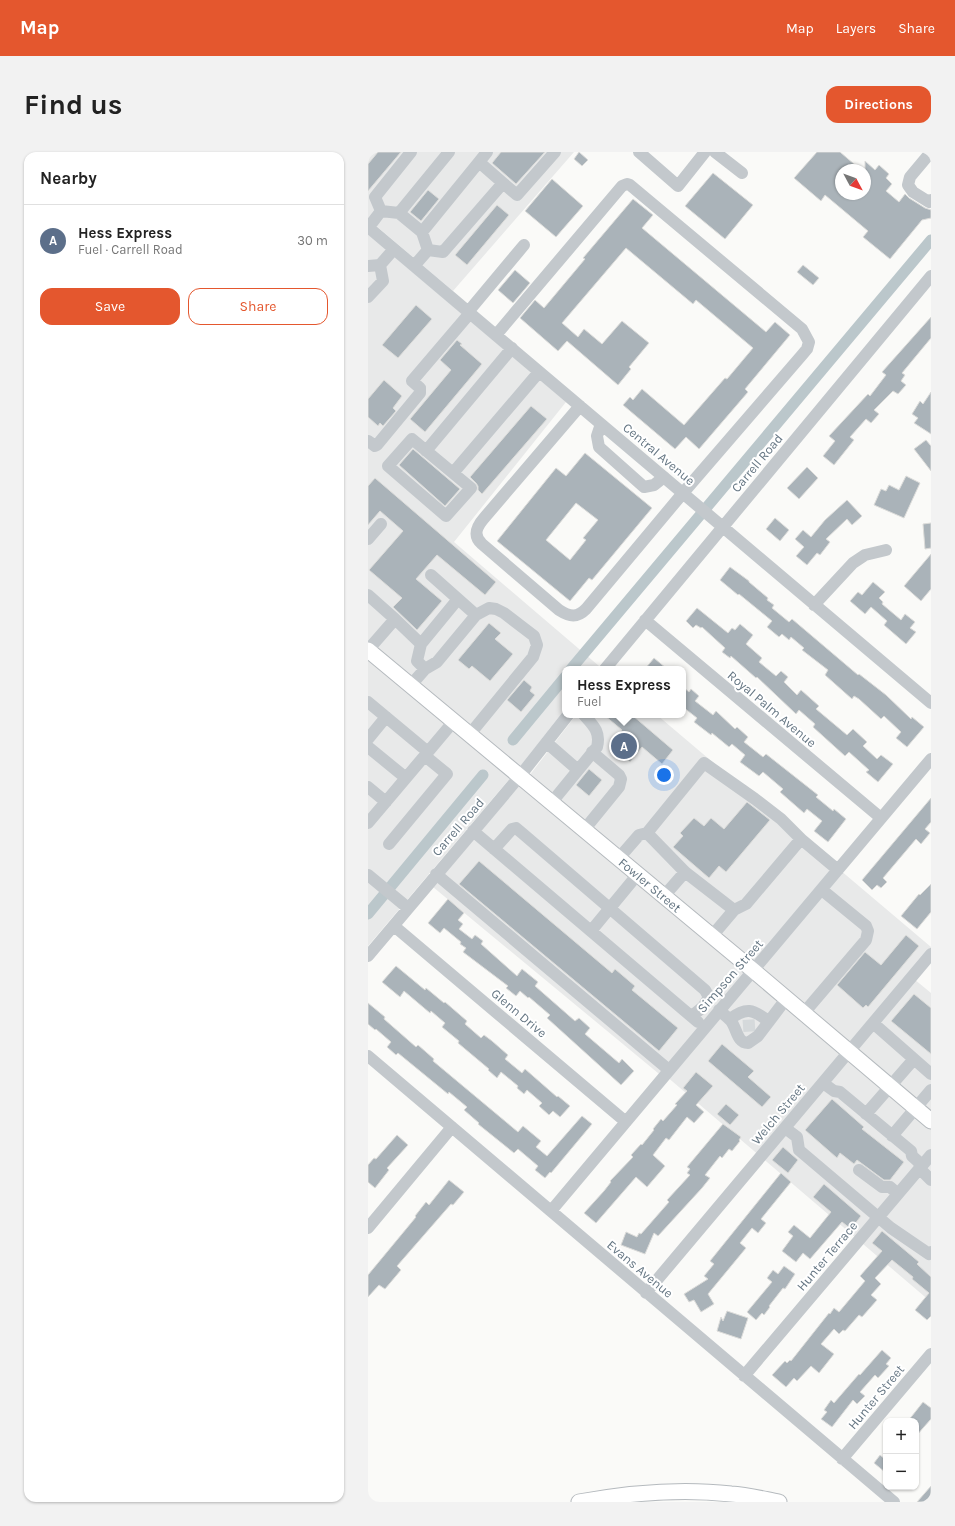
<!DOCTYPE html>
<html lang="en">
<head>
<meta charset="utf-8">
<style>
	:root { --surface:#fff; --page:#f2f2f2; --text:#222; --muted:#767676; --line:#e0e0e0; --accent:#e4572e }
	body { margin:0; font-family:Karla,sans-serif; background:var(--page); color:var(--text) }
	.controls { position:absolute; right:12px; bottom:12px; display:grid; overflow:hidden; border-radius:8px; box-shadow:0 1px 3px #0004 }
	.controls button { width:36px; height:36px; display:grid; place-items:center; padding:0; border:0; border-bottom:1px solid var(--line); background:var(--surface); color:var(--text); font:20px sans-serif }
	.compass { position:absolute; left:467px; top:12px; width:36px; height:36px; border-radius:50%; background:var(--surface); box-shadow:0 1px 3px #0004; rotate:131deg }
	.you { position:absolute; left:296px; top:623px; width:14px; height:14px; margin:-10px; border:3px solid #fff; border-radius:50%; background:#1a73e8; box-shadow:0 0 0 6px #1a73e833 }
	.badge { display:grid; place-items:center; width:26px; height:26px; border-radius:50%; background:var(--accent); color:#fff; font-size:13px; font-weight:700 }
	.pin { position:absolute; translate:-50% -50%; border:2px solid #fff; box-shadow:0 1px 4px #0006 }
	.popup { position:absolute; left:194px; top:514px; width:124px; height:52px; box-sizing:border-box; display:grid; place-content:center; border-radius:8px; background:var(--surface); filter:drop-shadow(0 1px 3px #0005); font-size:13px; white-space:nowrap; color:var(--muted) }
	.popup b { font-size:15px; color:var(--text) }
	.popup::after { content:''; position:absolute; left:50%; top:100%; margin-left:-8px; border:8px solid transparent; border-top-color:var(--surface) }
	.list { margin:0; padding:0; list-style:none }
	h2 { display:flex; justify-content:space-between; align-items:center; height:52px; margin:0; padding:0 16px; font-size:17px }
	h2 small { font-size:13px; font-weight:400; color:var(--muted) }
	.list li { display:grid; grid-template-columns:26px 1fr auto; gap:12px; align-items:center; box-sizing:border-box; height:72px; padding:0 16px; border-top:1px solid var(--line) }
	.list b { display:block; font-size:15px; white-space:nowrap }
	.list p { margin:0; font-size:13px; white-space:nowrap; color:var(--muted) }
	.list em { font-size:13px; font-style:normal; color:var(--muted) }
	.actions { display:flex; gap:8px; padding:12px 16px }
	.actions a { flex:1; padding:9px 0; border:1px solid var(--accent); border-radius:12px; text-align:center; font-size:14px; color:var(--accent) }
	.actions .main { background:var(--accent); color:#fff }
	.map { position:relative; flex:none; width:563px; height:1350px; overflow:hidden; border-radius:12px }
	header { display:flex; align-items:center; gap:24px; box-sizing:border-box; height:56px; padding:0 20px; background:var(--accent); color:#fff }
	header strong { font-size:19px }
	nav { display:flex; gap:22px; margin-inline-start:auto; font-size:14px }
	.intro { display:flex; align-items:center; justify-content:space-between; box-sizing:border-box; height:96px; padding:0 24px }
	h1 { margin:0; font-size:28px }
	.button { padding:10px 18px; border-radius:12px; background:var(--accent); color:#fff; font-size:14px; font-weight:700 }
	main { display:flex; gap:24px; padding:0 24px }
	aside { flex:1; background:var(--surface); border-radius:12px; box-shadow:0 1px 3px #0004 }
	.map>svg:first-child { display:block }
	.built { fill:#e8e9e9 }
	.lines { fill:none; stroke-linecap:round; stroke-linejoin:round }
	.canal { stroke:#bbc7cb; stroke-width:11 }
	.building { fill:#aab3b9; stroke:#dcdcda; fill-rule:evenodd }
	.minor-tunnel { stroke:#d5d9db; stroke-width:12; stroke-dasharray:12 6; stroke-linecap:butt }
	.major-casing { stroke:#b5babe; stroke-width:17 }
	.minor { stroke:#c3c8cc; stroke-width:12 }
	.major { stroke:#fff; stroke-width:15 }
	.labels { text-anchor:middle; dominant-baseline:central; stroke-width:4; stroke-linejoin:round; paint-order:stroke }
	.street-label { font-size:13px; fill:#657683; stroke:#fff }
</style>
</head>
<body>
<header>
<strong>Map</strong>
<nav><a>Map</a><a>Layers</a><a>Share</a></nav>
</header>
<div class="intro"><h1>Find us</h1><a class="button">Directions</a></div>
<main>
<aside>
<h2>Nearby<small></small></h2>
<ul class="list">
<li><span class="badge" style="background:#5c6f8a">A</span><div><b>Hess Express</b><p>Fuel · Carrell Road</p></div><em>30 m</em></li>
</ul>
<div class="actions"><a class="main">Save</a><a>Share</a></div>
</aside>
<div class="map">
<svg width="563" height="1350" viewBox="0 0 563 1350">
	<rect width="100%" height="100%" fill="#fafaf8"/>
	<path class="built" d="M0,0H206L85,139L0,67Z
		M0,82L198,250L86,390L231,514L229,517H197V557L151,616L0,491Z
		M0,505L144,624L0,794Z
		M208,563H289L563,795V807L546,827L563,841V962L161,624Z
		M153,632L563,976V1150L298,924L296,926L65,735Z"/>
	<g class="lines">
		<path class="canal" d="M203,517L563,88
			M145,588L197,525
			M0,762L115,623"/>
	</g>
	<path class="building" d="M10,0H33L0,39V12Z
		M133,0H177L148,32L124,11Z
		M211,0L220,8L214,14L206,7Z
		M449,0H472L493,18H473V42H497V9L507,18L511,13L521,22L518,26L524,32L518,39L531,50L537,42L541,46L557,56L563,58V66L554,68L522,107L495,85L500,79L457,43L453,49L426,26Z
		M345,21L385,53L357,87L317,54Z
		M184,27L215,54L188,85L157,59Z
		M60,38L71,47L53,69L42,60Z
		M265,47L285,63L274,76L398,180L407,170L422,183L377,237L380,240L331,297L318,285L307,297L255,253L262,245L265,248L274,237L316,273L357,226L359,227L385,196L328,148L325,152L258,96L194,171L210,185L216,177L234,192L254,169L281,191L261,215L263,217L250,233L199,189L190,199L152,166L167,148L176,156L217,107L215,106Z
		M129,53L141,63L99,113L87,103Z
		M435,113L451,126L445,133L429,120Z
		M147,118L162,131L145,151L130,138Z
		M48,153L64,167L30,206L14,193Z
		M563,165V186L534,221L537,223L533,229L538,233L530,242L525,239L506,258L511,262L503,271L498,267L482,285L486,288L466,313L455,304L467,289L461,284L500,242L502,244L518,223L514,220Z
		M89,188L94,192L92,193L114,212L57,280L42,267L83,218L72,208Z
		M16,228L34,244L25,256L28,259L15,274L12,271L10,274L0,265V247Z
		M563,240V282L546,271L550,266L544,262L552,249L555,252Z
		M163,254L179,267L114,342L110,338V334L108,331L102,325Z
		M558,288L563,294V319L546,297Z
		M45,297L92,337L77,354L31,313Z
		M217,301L284,356L224,428L221,426L202,449L129,389L188,316L198,324ZM208,351L230,368L215,386L218,388L202,408L178,388Z
		M439,315L450,326L431,347L419,336Z
		M538,324L552,331L536,366L506,353L513,337L518,339L521,333L531,338Z
		M7,326L128,430L117,443L69,403L48,427L74,449L49,478L25,455L34,446L1,418L35,379L12,359L0,373V334Z
		M479,348L494,364L484,373L479,367L458,387L462,390L452,403L449,401L439,413L428,404L436,395L427,387L435,378L443,385L457,368Z
		M407,366L421,378L412,389L398,377Z
		M563,371V396L557,397L555,372Z
		M563,402V437L553,449L536,434Z
		M362,415L381,429V430L400,446L399,448L406,453L404,456L421,470L424,467L490,523L491,522L518,543L543,567L544,565L556,575L539,595L528,586L533,580L516,564L513,567L491,547L486,544L484,547L457,523L460,518L434,498L436,496L423,485L421,488L414,482L411,485L399,475L404,469L371,442L370,443L352,428Z
		M505,430L517,440L511,446L515,450L514,452L533,468L537,462L547,470L542,476L548,480L538,492L516,473L519,469L503,455L497,462L482,449L490,440L494,443Z
		M329,456L360,481L364,476L367,478L372,472L385,483L378,492L394,506L391,510L408,524L413,519L420,525L416,530L429,543L433,538L451,554L448,557L479,583L485,577L499,590L495,594L509,607L513,603L525,612L510,630L498,620L501,618L481,600L477,604L445,575L447,572L431,558L428,562L389,525L388,526L363,504L362,506L354,500L357,496L346,486L334,475L333,476L328,473L325,476L318,469Z
		M121,471L133,481L127,487L145,502L122,529L104,514L101,517L90,508Z
		M286,506L299,517H277Z
		M156,528L164,535L162,539L167,543L153,560L139,548Z
		M315,535L321,540L323,537L331,544L327,549L345,563L348,559L367,577L369,575L380,585L376,590L395,605L398,602L450,643L448,645L465,659L466,657L478,667L460,690L446,679L454,669L439,657L436,661L412,640L415,637L395,620L391,624L372,610L377,603L364,592L361,595L344,581L343,583L326,570L329,566L315,555Z
		M236,563H264L305,598L294,612L274,595L262,610L241,592L254,578Z
		M221,617L234,628L221,644L208,633Z
		M563,646V670L557,677L562,681L553,692L548,687L515,726L519,730L513,736L509,733L504,738L494,728Z
		M379,650L402,668L358,720L351,714L341,726L305,695L315,684L312,681L326,666L336,674L343,666L356,677Z
		M111,709L244,821L247,817L267,834L264,838L310,876L291,899L91,732Z
		M563,732V760L549,777L533,764L551,742L552,743Z
		M80,747L96,761L90,768L95,772L91,777L104,787L107,783L115,789L113,792L149,824L154,817L170,830L167,834L207,869L211,866L222,876L217,882L251,911L254,907L266,919L253,933L179,866L182,863L161,845L160,846L152,839L148,844L138,836L140,834L95,800L98,796L92,792L93,790L76,776L72,781L60,771Z
		M538,783L551,794L500,855L498,853L495,856L469,833L497,800L513,813Z
		M28,814L57,838L58,836L76,851L77,850L99,869L97,872L113,886L116,883L124,889L140,903L137,907L154,921L157,917L189,945L190,944L202,954L192,965L185,959L181,963L171,954L174,951L159,938L156,942L149,936L150,934L133,920L129,926L120,918L121,917L90,891L91,889L74,875L77,871L63,859L62,861L36,839L32,845L14,830Z
		M546,842L563,856V902L523,869Z
		M0,851L17,865L16,867L48,895L50,893L66,907L65,909L150,980L155,974L173,989L168,995L179,1004L214,964L224,972L183,1021L182,1020L177,1026L167,1018L170,1014L150,997L146,1001L110,972L111,971L96,958L99,955L81,940L80,942L30,901L28,903L19,895L23,890L8,877L7,878L0,872Z
		M354,892L386,919L380,925L403,945L394,955L340,909Z
		M328,920L345,934L328,953L336,960L326,971L319,965L301,988L298,986L285,1003L297,1014L279,1035L268,1025L228,1071L216,1061L236,1039L243,1030L242,1029L265,1005L263,1003L273,992L274,993L286,978L285,977L293,967L295,969L309,953L307,952L319,939L315,936Z
		M464,947L496,975L494,977L536,1010L522,1028H516L489,1008L486,1012L472,1001L469,1006L437,978Z
		M358,952L371,963L362,973L349,962Z
		M355,972L373,985L371,988L372,989L364,999L361,997L354,1006L352,1004L337,1023L342,1026L334,1036L290,1084L286,1081L277,1102L253,1093L258,1080L269,1085L271,1081L273,1082L301,1050L299,1048L322,1023L319,1021L322,1017L319,1015Z
		M29,983L40,993L19,1016L21,1018L7,1036L0,1030V1013L6,1006L8,1007Z
		M415,995L430,1008L420,1021L404,1008Z
		M413,1021L423,1030L393,1067L398,1071L390,1081L384,1076L372,1091L378,1096L340,1142L346,1152L333,1160L326,1148L321,1150L316,1142L340,1127L336,1124L346,1112L342,1109Z
		M81,1028L96,1040L85,1053L83,1052L29,1114L33,1118L17,1137L11,1133L0,1145V1123L48,1065L47,1064L58,1050L61,1053Z
		M456,1032L493,1064L483,1077L474,1070L442,1107L435,1101L428,1110L414,1099L425,1084L420,1080L426,1073L442,1086L463,1060L445,1045Z
		M514,1079L551,1110L549,1112L563,1125V1164L559,1168L547,1158L561,1141L544,1127L545,1125L524,1108L507,1126L513,1132L503,1143L509,1148L494,1165L491,1163L477,1179L475,1178L471,1182L466,1177L453,1192L466,1202L451,1221L443,1214L429,1229L426,1226L418,1235L404,1223L417,1209L419,1211L422,1208L423,1209L461,1161L462,1162L466,1156L471,1160L497,1129L492,1124L514,1099L504,1091Z
		M416,1114L427,1122L417,1137L415,1136L401,1154L402,1155L396,1163L394,1161L388,1168L379,1160L404,1130L399,1126L405,1118L410,1122Z
		M359,1159L380,1166L373,1187L349,1179L353,1165L355,1169Z
		M514,1198L523,1206L518,1212L521,1214L510,1226L507,1223L492,1240L497,1244L489,1252L485,1248L464,1275L453,1267L459,1260L456,1258L463,1248L466,1251L491,1222L492,1223Z
		M555,1250L563,1256V1267L548,1284V1269H540Z
		M512,1303L518,1308V1321L506,1311Z
		M563,1334V1350H549Z"/>
	<g class="lines">
		<path class="minor-tunnel" d="M375,874L389,873"/>
		<g class="major-casing">
			<g id="major">
				<path id="s1" d="M0,498L386,819L563,969"/>
				<path d="M211,1350C260,1341 313,1336 363,1342C379,1343 395,1347 411,1350"/>
			</g>
		</g>
		<path class="minor" d="M271,0L310,34L337,0
			M347,0L374,21
			M563,0L542,25L540,33L545,40L561,50L563,48
			M135,31L149,43L187,0
			M13,59L31,61L54,80L60,98
			M31,61L81,0
			M0,75L563,551
			M1,75L13,59L7,45L43,0
			M54,80L111,10
			M0,114L12,113L26,97
			M46,114L60,98L75,100L135,31L111,10L119,0
			M0,145L15,129L12,113
			M100,160L156,93
			M128,183L254,34L259,32L262,33L434,177L441,190L439,197L434,203L315,341L218,457C209,466 202,465 191,458L114,392C104,383 109,374 117,365L212,254
			M233,272L229,284L231,295L276,335L286,333L296,325
			M44,287L103,336L78,364L20,314Z
			M0,289L7,294L9,293L52,241V236L44,229L102,161
			M58,299L144,196
			M85,321L171,220
			M0,387L13,372
			M63,423L108,463
			M0,443L27,467
			M446,453L485,411L497,403L518,398
			M277,468L513,666
			M53,492L90,447
			M0,498L27,467L53,492L49,509L57,517
			M237,517L563,124
			M43,533L57,517L69,510L108,463L121,456L128,457L136,461L166,484L169,493L165,505L102,582
			M0,550L60,600
			M0,587L18,565
			M179,591L210,618
			M0,595L38,626
			M0,635L18,650
			M184,650L229,595C233,580 225,573 216,563
			M0,671L86,569
			M216,678L251,635L253,627L251,623L224,600
			M105,679L330,870
			M279,681L336,611L387,647L413,667L433,687
			M21,692L79,622L57,604
			M126,697L144,677L148,676L154,681L337,838L341,845L335,855L324,864
			M251,706L271,683L279,681L317,720L366,758
			M68,722L301,918
			M0,723L40,756
			M296,744L317,720
			M26,774L258,970
			M223,779L270,722
			M344,784L366,758L378,752L433,687L470,718
			M0,804L152,624L200,563
			M351,858C355,862 360,865 363,869C369,877 369,891 380,891L390,884L418,847
			M435,862L498,788L500,779L498,774L454,738
			M362,867C378,855 385,857 400,869
			M505,871L563,922
			M0,904L526,1350
			M455,931L466,939L472,940L543,999L544,1004L554,1013
			M498,962L546,907
			M417,976L429,985L431,998L523,1076L561,1102L563,1100
			M524,984L563,938
			M551,1016L563,1028
			M491,1018L514,1035H522L530,1042
			M183,1059L563,607
			M0,1076L84,975
			M278,1141L563,802
			M376,1224L563,1003
			M474,1307L563,1202"/>
		<use href="#major" class="major"/>
	</g>
	<g class="labels">
		<g class="street-label">
			<text transform="translate(291 302) rotate(40)">Central Avenue</text>
			<text transform="translate(389 311) rotate(-50)">Carrell Road</text>
			<text transform="translate(404 557) rotate(40)">Royal Palm Avenue</text>
			<text transform="translate(90 675) rotate(-49)">Carrell Road</text>
			<text stroke="none"><textPath href="#s1" startOffset="367">Fowler Street</textPath></text>
			<text transform="translate(362 824) rotate(-49)">Simpson Street</text>
			<text transform="translate(151 861) rotate(40)">Glenn Drive</text>
			<text transform="translate(410 962) rotate(-50)">Welch Street</text>
			<text transform="translate(459 1104) rotate(-50)">Hunter Terrace</text>
			<text transform="translate(272 1117) rotate(40)">Evans Avenue</text>
			<text transform="translate(508 1245) rotate(-50)">Hunter Street</text>
		</g>
	</g>
</svg>
<div class="controls">
<button>+</button>
<button>−</button>
</div>
<svg class="compass" viewBox="-18 -18 36 36"><path d="M0-13l5 13h-10z" fill="#e53935"/><path d="M0 13l5-13h-10z" fill="#767676"/></svg>
<div class="you"></div>
<div class="pin badge" style="left:256px;top:594px;background:#5c6f8a">A</div>
<div class="popup"><b>Hess Express</b>Fuel</div>
</div>
</main>
</body>
</html>
